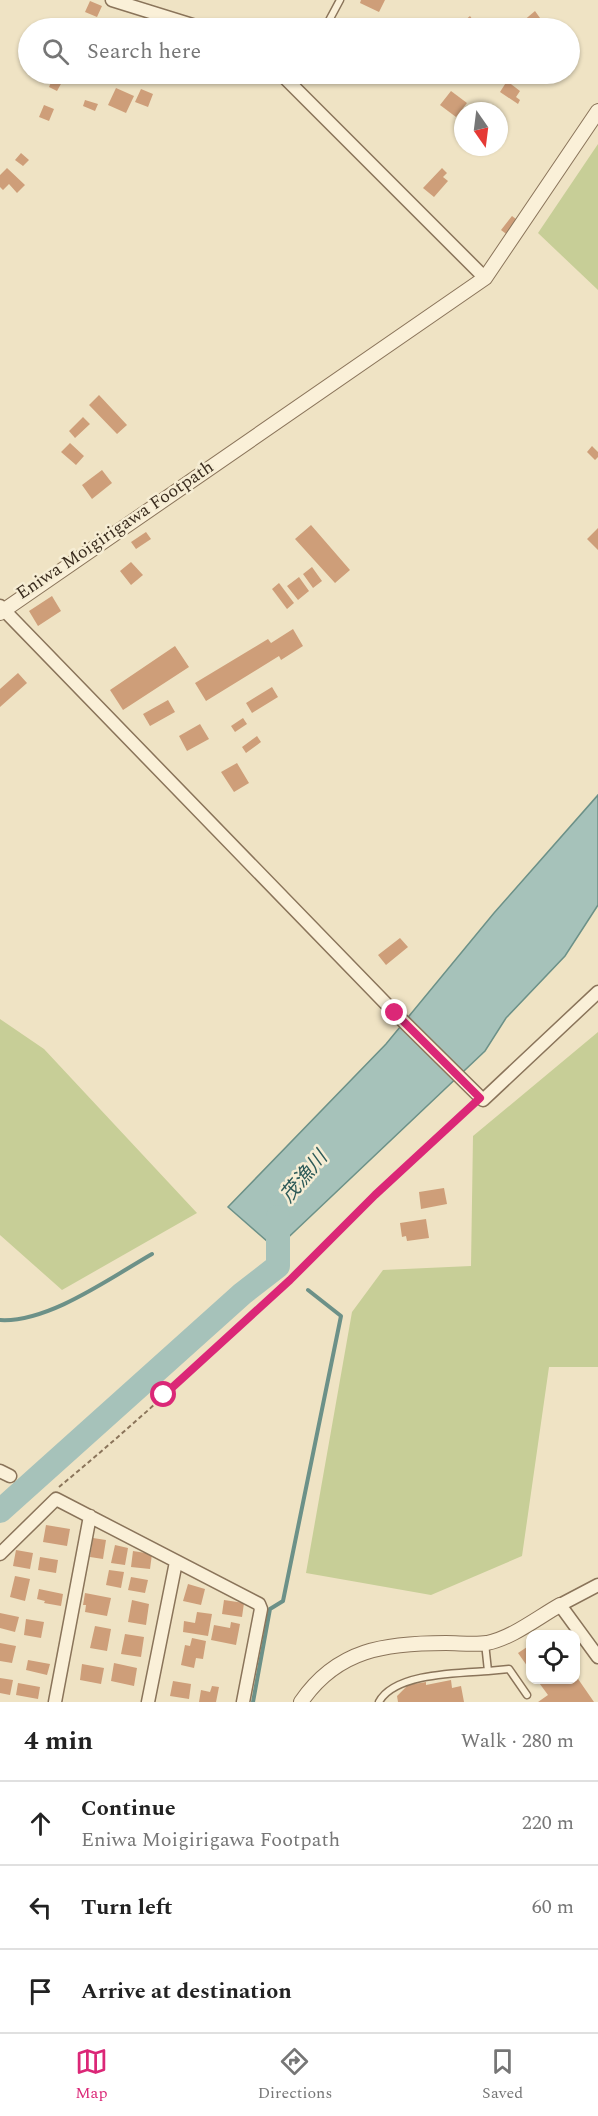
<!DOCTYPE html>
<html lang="en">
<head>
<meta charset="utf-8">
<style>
	:root { --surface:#fff; --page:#f6f6f6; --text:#222; --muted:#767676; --line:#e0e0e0; --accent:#db2777 }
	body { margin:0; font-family:Spectral,"Noto Sans JP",serif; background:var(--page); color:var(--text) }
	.controls { position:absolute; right:18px; bottom:18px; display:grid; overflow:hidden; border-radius:12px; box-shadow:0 2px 4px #0004 }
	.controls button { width:54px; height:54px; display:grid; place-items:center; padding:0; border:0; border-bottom:2px solid var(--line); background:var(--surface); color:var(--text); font:30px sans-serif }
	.compass { position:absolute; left:454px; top:102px; width:54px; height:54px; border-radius:50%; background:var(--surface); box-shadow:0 2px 4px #0004; rotate:166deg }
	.stop { position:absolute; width:18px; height:18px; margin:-14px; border:4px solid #db2777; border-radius:50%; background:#fff }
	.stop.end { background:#db2777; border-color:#fff; box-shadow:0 2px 6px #0008 }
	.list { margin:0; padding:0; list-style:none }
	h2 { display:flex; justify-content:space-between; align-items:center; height:78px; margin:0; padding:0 24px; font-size:26px }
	h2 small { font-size:20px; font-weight:400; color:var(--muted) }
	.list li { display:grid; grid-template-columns:39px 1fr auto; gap:18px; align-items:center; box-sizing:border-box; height:84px; padding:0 24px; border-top:2px solid var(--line) }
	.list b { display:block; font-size:22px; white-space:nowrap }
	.list p { margin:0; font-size:20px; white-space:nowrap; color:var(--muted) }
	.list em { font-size:20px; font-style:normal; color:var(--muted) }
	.icon { flex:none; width:33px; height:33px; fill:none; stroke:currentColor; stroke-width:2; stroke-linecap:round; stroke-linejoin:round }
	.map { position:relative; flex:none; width:598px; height:1702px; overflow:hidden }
	.search { position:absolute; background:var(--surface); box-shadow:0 2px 4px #0004; left:18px; right:18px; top:18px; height:66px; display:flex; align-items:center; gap:15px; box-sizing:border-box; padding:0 21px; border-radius:33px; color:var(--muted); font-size:22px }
	.sheet { height:330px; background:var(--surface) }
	nav { display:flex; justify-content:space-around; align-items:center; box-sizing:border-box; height:84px; border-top:2px solid var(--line); background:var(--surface); font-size:16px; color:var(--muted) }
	nav a { display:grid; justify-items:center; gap:3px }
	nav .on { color:var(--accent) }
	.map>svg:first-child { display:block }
	.green { fill:#c7ce97 }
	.water { fill:#a6c2ba; stroke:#6c9188; stroke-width:1.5 }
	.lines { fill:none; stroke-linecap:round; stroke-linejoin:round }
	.stream { stroke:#6c9188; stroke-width:4 }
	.river { stroke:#a6c2ba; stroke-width:24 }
	.building { fill:#ce9e79 }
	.service-casing { stroke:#8a745a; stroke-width:9 }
	.minor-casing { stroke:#8a745a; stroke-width:15 }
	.tertiary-casing { stroke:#8a745a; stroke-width:16 }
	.path { stroke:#8a745a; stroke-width:2; stroke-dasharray:4.5 3; stroke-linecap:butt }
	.service { stroke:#faf0d8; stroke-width:6 }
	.minor { stroke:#faf0d8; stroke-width:12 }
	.tertiary { stroke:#faf0d8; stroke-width:14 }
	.route { stroke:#db2777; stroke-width:8 }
	.labels { text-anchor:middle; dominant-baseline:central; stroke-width:5; stroke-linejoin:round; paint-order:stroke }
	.street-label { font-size:18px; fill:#3a2c1e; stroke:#f6edd4 }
	.water-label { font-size:20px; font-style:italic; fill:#2d5a58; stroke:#f6edd4 }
</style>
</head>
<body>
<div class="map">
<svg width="598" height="1702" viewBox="0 0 598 1702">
	<rect width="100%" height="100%" fill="#efe3c4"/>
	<path class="green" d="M598,144V290L538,233Z
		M0,1019L44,1049L197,1213L62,1290L0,1235Z
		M598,1032V1367H549L522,1556L431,1595L306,1573L352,1312L383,1270L471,1266L473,1136Z"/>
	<path class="water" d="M598,795V905L565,956L506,1018L485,1051L276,1249L228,1207L386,1044L494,913Z"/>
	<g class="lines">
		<path class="stream" d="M0,1320C48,1323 110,1278 152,1254
			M253,1702L270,1609L283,1601L341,1316L308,1290"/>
		<path class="river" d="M0,1511L242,1294L278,1266V1217"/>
	</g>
	<path class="building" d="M361,0H385L379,12L360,3Z
		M90,1L102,6L97,17L85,12Z
		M535,11L540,18L527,28L522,22Z
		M470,16L475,23L468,28H456Z
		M53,78L62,82L57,91L49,87Z
		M507,81L520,91L516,97L520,100L518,104L500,92Z
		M116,88L134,96L126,113L108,105Z
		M141,89L153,94L148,107L135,102Z
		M451,91L467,103L456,117L440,105Z
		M85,100L98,104L95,111L83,106Z
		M44,105L54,109L49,121L39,117Z
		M21,153L29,160L23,166L15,160Z
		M7,168L25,185L17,193L9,184L3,190L0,187V175Z
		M442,168L447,173L443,177L448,181L434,197L423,188Z
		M512,216L520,222L509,236L501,230Z
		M99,395L127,425L117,434L89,405Z
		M83,417L90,424L75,438L69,431Z
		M70,443L84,456L76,465L61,452Z
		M592,446L598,452V457L595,460L587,452Z
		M102,470L112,483L92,499L82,485Z
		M311,525L350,570L335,583L295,539Z
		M598,528V550L587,539Z
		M146,532L151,539L136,549L131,542Z
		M131,562L143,575L131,585L120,571Z
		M312,567L322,581L313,588L303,574Z
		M299,577L309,591L298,600L287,586Z
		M279,583L294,603L287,609L272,589Z
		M52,596L61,611L38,626L29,611Z
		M293,629L303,646L281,660L279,656L206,701L195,683L268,639L271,643Z
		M175,646L189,667L123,710L110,690Z
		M18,673L27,683L0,707V689Z
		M272,687L278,697L252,713L246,703Z
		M168,700L175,712L150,726L143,714Z
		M243,718L247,724L235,732L231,726Z
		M200,724L209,739L187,751L179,736Z
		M257,736L261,742L246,753L242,747Z
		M237,763L249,783L234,792L221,772Z
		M400,938L408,947L386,965L378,955Z
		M444,1188L447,1204L421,1209L419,1192Z
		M426,1219L429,1238L407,1241L406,1236L402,1237L400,1223Z
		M46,1525L70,1529L67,1546L43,1542Z
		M93,1538L106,1540L103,1559L90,1557Z
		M115,1545L128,1548L125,1565L111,1563Z
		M16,1550L33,1553L30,1569L13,1566Z
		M133,1551L152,1554L150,1569L131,1567Z
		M40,1557L58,1560L56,1573L38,1570Z
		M109,1570L124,1572L121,1588L106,1585Z
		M15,1576L30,1579L25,1601L10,1597Z
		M131,1577L148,1580L145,1593L128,1590Z
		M188,1584L205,1589L201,1605L183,1601Z
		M39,1589L63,1594L61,1606L44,1603L45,1601L37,1599Z
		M85,1593L111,1598L107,1616L85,1612L86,1605H83Z
		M132,1600L149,1604L146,1625L128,1622Z
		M224,1600L244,1603L242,1617L222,1614Z
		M197,1612L212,1614L208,1636L183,1632L184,1621L195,1623Z
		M0,1613L19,1617L15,1632L0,1628Z
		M26,1619L44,1622L41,1638L24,1635Z
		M231,1622L240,1624L236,1645L211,1640L214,1625L230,1628Z
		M95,1626L111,1629L107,1651L90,1648Z
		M125,1634L144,1637L141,1657L121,1654Z
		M192,1638L206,1641L203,1659L196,1658L194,1668L181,1665L185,1645L190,1646Z
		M0,1643L16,1646L12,1663L0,1661Z
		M530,1645V1670L518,1653Z
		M28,1660L50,1664L47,1675L26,1670Z
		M114,1663L137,1668L134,1686L111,1681Z
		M82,1664L104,1668L101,1684L80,1680Z
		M576,1676L594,1702H538L548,1695L537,1680H576Z
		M0,1678L13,1680L10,1695L0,1693Z
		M451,1680L452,1688L461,1686L464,1702H398L397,1696L408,1685L426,1682V1685Z
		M173,1681L191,1684L189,1699L170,1696Z
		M18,1683L40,1687L38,1699L16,1695Z
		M212,1686L219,1687L216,1702H199L201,1690L210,1692Z"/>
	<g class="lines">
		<g class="service-casing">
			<path id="service" d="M325,28L340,0
				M295,87L301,74
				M485,1643L488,1671L509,1669L527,1695
				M379,1702C394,1673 459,1673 488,1671"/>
		</g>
		<g class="minor-casing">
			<path id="minor" d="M112,0L202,28
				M281,74L485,278
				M0,606L395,1013L483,1100L598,992
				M0,1471L10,1476
				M0,1554L56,1499L259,1604L261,1609L243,1702
				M598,1585L560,1605L598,1657
				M55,1702L90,1516
				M148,1702L176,1562"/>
		</g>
		<g class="tertiary-casing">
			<path id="tertiary" d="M0,613L485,278L598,111
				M301,1702C337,1649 386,1643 446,1643C459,1643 474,1645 487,1643C512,1638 537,1618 560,1605"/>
		</g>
		<path class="path" d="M59,1487C203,1368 334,1233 470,1106"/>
		<use href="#service" class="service"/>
		<use href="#minor" class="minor"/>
		<use href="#tertiary" class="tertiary"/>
	</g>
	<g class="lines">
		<path class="route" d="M164,1395L290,1280L375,1195L480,1098L395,1013"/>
	</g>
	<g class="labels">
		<g class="street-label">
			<text transform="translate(115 530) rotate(-34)">Eniwa Moigirigawa Footpath</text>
		</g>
		<g class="water-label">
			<text transform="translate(304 1177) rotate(-50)">茂漁川</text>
		</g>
	</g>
</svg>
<div class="controls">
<button><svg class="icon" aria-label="locate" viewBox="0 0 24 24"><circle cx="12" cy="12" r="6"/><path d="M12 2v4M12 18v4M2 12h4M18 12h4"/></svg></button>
</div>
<svg class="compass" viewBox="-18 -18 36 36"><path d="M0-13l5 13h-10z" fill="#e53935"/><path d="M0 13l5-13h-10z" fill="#767676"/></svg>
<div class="stop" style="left:164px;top:1395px"></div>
<div class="stop end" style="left:395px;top:1013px"></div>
<div class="search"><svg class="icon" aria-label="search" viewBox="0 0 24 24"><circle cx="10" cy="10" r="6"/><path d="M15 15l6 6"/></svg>Search here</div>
</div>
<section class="sheet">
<h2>4 min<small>Walk · 280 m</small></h2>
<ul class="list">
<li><svg class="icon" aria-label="ahead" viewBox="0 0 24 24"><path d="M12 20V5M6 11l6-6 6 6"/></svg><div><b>Continue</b><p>Eniwa Moigirigawa Footpath</p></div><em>220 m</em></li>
<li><svg class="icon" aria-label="left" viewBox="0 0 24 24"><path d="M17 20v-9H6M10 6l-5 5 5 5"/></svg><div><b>Turn left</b></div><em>60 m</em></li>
<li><svg class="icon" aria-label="arrive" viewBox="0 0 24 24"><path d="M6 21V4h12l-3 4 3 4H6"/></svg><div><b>Arrive at destination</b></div></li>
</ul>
</section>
<nav>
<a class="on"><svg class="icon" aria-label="map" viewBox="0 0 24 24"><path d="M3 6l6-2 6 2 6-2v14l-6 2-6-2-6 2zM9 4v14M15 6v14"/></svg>Map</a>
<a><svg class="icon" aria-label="directions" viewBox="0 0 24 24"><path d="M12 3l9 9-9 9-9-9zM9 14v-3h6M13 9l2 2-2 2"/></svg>Directions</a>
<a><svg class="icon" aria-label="saved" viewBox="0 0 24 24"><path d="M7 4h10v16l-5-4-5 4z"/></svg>Saved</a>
</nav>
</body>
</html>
